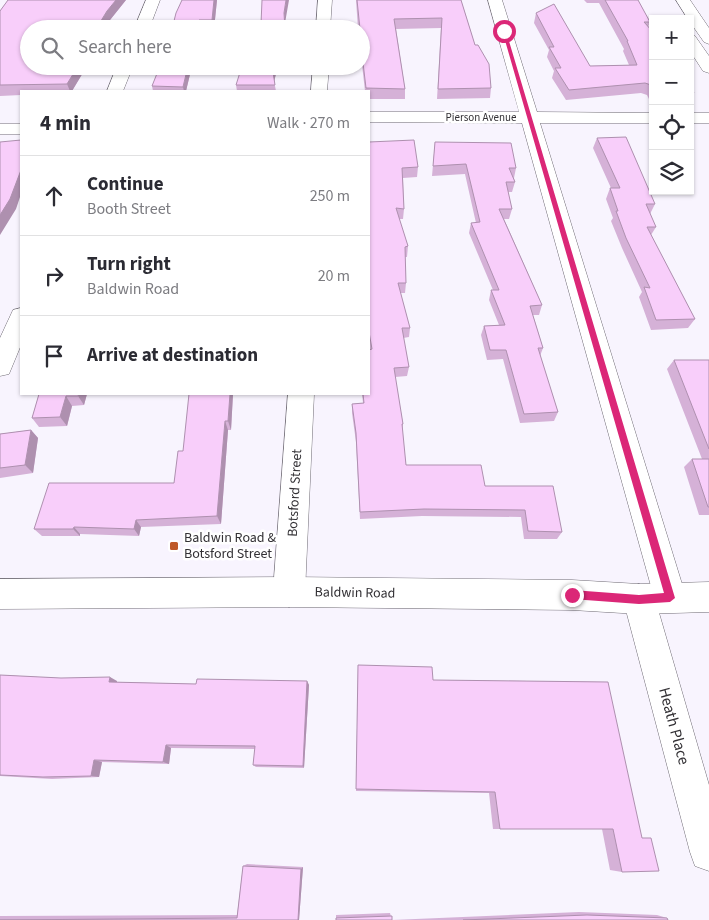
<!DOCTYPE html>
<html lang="en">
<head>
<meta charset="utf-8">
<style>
	:root { --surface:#fff; --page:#f7f7f7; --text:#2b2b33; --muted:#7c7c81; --line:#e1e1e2 }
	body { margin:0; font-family:"Source Sans 3",sans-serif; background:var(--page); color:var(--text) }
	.controls { position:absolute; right:15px; top:15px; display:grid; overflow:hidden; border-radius:0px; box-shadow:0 1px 4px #0004 }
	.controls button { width:45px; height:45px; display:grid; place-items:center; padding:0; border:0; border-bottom:1px solid var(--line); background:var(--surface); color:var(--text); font:25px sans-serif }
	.stop { position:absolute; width:15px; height:15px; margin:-11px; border:4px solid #db2777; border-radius:50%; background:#fff }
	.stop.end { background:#db2777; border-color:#fff; box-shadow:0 1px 5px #0008 }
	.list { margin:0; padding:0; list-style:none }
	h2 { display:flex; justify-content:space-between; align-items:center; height:65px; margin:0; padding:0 20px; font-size:21px }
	h2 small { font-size:16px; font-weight:400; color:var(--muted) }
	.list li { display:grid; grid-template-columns:32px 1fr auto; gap:15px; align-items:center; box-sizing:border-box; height:80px; padding:0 20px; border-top:1px solid var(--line) }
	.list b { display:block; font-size:19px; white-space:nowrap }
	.list p { margin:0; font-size:16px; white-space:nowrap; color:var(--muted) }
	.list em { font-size:16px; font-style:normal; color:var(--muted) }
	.icon { flex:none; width:28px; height:28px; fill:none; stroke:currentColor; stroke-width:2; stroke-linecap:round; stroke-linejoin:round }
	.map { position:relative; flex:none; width:709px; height:920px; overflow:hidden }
	.search { position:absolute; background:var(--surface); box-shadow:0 1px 4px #0004; left:20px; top:20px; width:350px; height:55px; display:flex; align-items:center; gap:12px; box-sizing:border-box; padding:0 18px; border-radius:28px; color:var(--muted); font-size:19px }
	.panel { position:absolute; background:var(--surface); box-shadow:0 1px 4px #0004; left:20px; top:90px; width:350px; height:305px; border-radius:0px }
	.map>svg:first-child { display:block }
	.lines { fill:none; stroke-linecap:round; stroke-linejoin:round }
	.minor-casing { stroke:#706c75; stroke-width:1 }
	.secondary-casing { stroke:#706c75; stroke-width:1 }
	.minor { fill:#fff; fill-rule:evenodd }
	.secondary { fill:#fff; fill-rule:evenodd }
	.wall { fill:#d5b1d7 }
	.shaded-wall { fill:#ae90af }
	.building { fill:#f8cefa; stroke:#ae90af }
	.route { fill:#db2777 }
	.poi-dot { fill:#bf5a27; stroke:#fff; stroke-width:2 }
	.labels { text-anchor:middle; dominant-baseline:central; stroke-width:5; stroke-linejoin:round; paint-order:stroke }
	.far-street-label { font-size:11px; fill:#333135; stroke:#fff }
	.street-label { font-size:14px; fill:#333135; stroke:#fff }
	.poi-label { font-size:14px; fill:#333135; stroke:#fff; text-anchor:start }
	.near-street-label { font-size:16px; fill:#333135; stroke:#fff }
</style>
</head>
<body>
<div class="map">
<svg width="709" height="920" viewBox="0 0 709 920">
	<rect width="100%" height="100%" fill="#f8f4fe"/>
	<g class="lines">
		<g class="minor-casing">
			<path id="minor" d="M146,0H160L149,29H134Z
				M318,0H332L330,29H316Z
				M488,0H502L537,112L653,113V123H540L686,597L681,608L670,612L659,608L654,597L522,123L369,122V112H519Z
				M676,0H690L709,28V44L704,42L690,22V19H688Z
				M690,35L695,36L709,56V73L703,71L690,51Z
				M117,66H133L123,91H107Z
				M313,66H329L327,91H311Z
				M690,113H709V123H690Z
				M0,124H21V134H0Z
				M21,308V345L9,374L0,376V338L13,310Z
				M288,394H314L305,592L300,603L289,607L278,603L273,592Z
				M639,584L650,588L655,599L709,785V871L695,866L690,852L623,599L628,588Z"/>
		</g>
		<g class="secondary-casing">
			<path id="secondary" d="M289,577L572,580L639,584L709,582V612L639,614L572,610L289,607L0,609V579Z"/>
		</g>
		<use href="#minor" class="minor"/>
		<use href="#secondary" class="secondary"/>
	</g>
	<path class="wall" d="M8,0H126L110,20L29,66H87L72,91H21V95L0,96V11Z
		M182,0H217L214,29H172Z
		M356,0H461L475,45L491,88L490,98L437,99L441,28L396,29L405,89V99H369V91H365L361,56V29H358Z
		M584,0H638L650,22L648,27L653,32V103H651L647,95L641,93L566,100L552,78L554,71L547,57L549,50L534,23L536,13L590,66L629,65L623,51L624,49L599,3H587Z
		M160,66H192L186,91H153L152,86Z
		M278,66L274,81L276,91H237L236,85Z
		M690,87L694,93L690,101Z
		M597,138L655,204L650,214L656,227L651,235L695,319L688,328L651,330L639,297L642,292L622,248L611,221L613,218L606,199L610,188H611L593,148Z
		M369,142L418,167L417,177L403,178L404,209L403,219H399L408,246L407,257H405L406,283L405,293H400L410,328L409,337L403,338L409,367L407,376L395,377L403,424L402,432L406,465L485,486L562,532L557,539H524L521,517L422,516L360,519L356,442L352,413V404L363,403L362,394H369L370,349L369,343Z
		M435,142L516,168L514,178L515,182L512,192H508L512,209L509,219H504L542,305L539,315H533L543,348L540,356L558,412L554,421L520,423L503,359L487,360L481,335L484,326L499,325L489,300L491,290H493L469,233L471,223H476L465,174L432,176Z
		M674,360H709V515H699L684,467L692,459H702L667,369Z
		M39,394H87L84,405L72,406L67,426L39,427L32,418Z
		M233,394L231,430H228L221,524L141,527L139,536L80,534V536H42L34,529L174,483L183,451Z
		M31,430L38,438L33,473L0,478V434Z
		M358,665L433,680L608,682L622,872L610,870L602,829H493L489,793L356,791Z
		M0,675L117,681V682L196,684L307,681L309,685L304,768L256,767L253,765L255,749L171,748L169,764L102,762L99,777L52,779L0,776Z
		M247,864L303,867L299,920H0V916L237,915L243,866Z
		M579,912L657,915L667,918L668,920H336V915L390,913L392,920Z"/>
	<path class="shaded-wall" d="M116,0H126L110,20L105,29H96L107,11Z
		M214,0H217L214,29L212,20Z
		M286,0H289L285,23V29L284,13Z
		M199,20L200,29H197Z
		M78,66H87L72,91H70L67,84Z
		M188,66H192L186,91H184L183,87Z
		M274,66H278L274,82L273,72Z
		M21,170V194L16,209L0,235V215Z
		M79,394H87L84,405L78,396Z
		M230,394H233L231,430L228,421Z
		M66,396L72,406L67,426L60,417Z
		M225,421L228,430L221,524L217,516Z
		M31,430L38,438L33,473L25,465Z
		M136,520L141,527L139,536L134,529Z
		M74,527L80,534V536L73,529Z
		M110,677L117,681L116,686L109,682Z
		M307,681L309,685L304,768L303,766Z
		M166,745L171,748L169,764L163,762Z
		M94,760L102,762L99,777L91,776Z
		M303,867L299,920H298L301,869Z"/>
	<path class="building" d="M8,0H116L107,11L96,29H29V66H78L67,84L0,85V11Z
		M182,0H214L212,20H199L197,29H172L176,13Z
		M262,0H286L284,13L285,29H254L257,24H261Z
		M357,0H461L475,45H478L489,64L491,88L438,89L442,18L394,19L405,89L366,88L361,46V29H360Z
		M605,0H638L650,22H644L653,32V88L651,85L645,83L569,90L555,68H561L549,47H554L536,13L554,4L590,66L637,65L627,41H628Z
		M160,66H188L183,87L152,86Z
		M242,66H274L273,72L275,85H236Z
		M690,87L694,93H690Z
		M626,137L655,204H646L656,227H647L695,319L656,320L644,287L650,288L626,238L616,211H618L610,188H620L597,138Z
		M21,140V170L10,199L0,215V142Z
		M414,140L418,167L402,168L404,209L396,208L408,246L405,247L406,283H398L410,328H402L409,367L394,368L403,424H402L406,465H481L485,486H553L562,532L528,531L525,510L424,509L360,512L356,433L352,404L364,403L363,394H369V350L372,349L369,332V142Z
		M435,142L511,143L516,168H509L515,182H506L512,209H499L542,305L530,306L543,348H538L558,412L524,414L506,350H490L484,326L505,325L491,290H499L471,223L480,222L466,164L433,166Z
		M674,360H709V449Z
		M39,394H79L78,396H66L60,417L32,418Z
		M189,394H230L228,421H225L217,516L136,520L134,529L74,527L73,529H34L49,483H174L178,451H183Z
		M31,430L25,465L0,468V434Z
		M692,459H709V507H708Z
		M358,665L432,667L433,680L608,682L642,838H651L659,871L622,872L613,829H500L495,792L356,789Z
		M0,675L61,678L110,677L109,682L196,684L197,679L307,681L303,766L253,765L255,746L166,745L163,762L94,760L91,776L43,777L0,775Z
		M243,866L301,869L298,920H0L237,918Z
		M587,915L667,918L668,920H463Z
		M392,916V920H336V918Z"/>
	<path class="route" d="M502,30L506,31L675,598L670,602L639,604L572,599L567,595L572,590L639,595L664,593Z"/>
	<rect class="poi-dot" x="169" y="541" width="10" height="10" rx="2.5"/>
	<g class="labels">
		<g class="far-street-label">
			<text x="481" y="117">Pierson Avenue</text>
		</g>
		<g class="street-label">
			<text transform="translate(295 493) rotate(-87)">Botsford Street</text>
			<text transform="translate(355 593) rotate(1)">Baldwin Road</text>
		</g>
		<g class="poi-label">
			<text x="184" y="538">Baldwin Road &amp;<tspan x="184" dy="16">Botsford Street</tspan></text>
		</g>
		<g class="near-street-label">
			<text transform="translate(674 726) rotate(75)">Heath Place</text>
		</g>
	</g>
</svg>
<div class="controls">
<button>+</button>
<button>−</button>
<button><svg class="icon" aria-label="locate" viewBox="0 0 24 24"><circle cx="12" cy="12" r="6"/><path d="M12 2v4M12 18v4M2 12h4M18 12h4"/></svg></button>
<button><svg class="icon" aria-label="layers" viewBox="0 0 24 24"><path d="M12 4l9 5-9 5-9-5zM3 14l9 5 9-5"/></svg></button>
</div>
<div class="stop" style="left:504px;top:31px"></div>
<div class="stop end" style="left:572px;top:595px"></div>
<div class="search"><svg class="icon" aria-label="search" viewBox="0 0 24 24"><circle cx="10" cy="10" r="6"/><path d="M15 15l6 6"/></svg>Search here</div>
<section class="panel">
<h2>4 min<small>Walk · 270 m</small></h2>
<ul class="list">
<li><svg class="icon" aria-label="ahead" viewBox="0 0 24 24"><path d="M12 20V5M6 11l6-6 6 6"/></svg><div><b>Continue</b><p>Booth Street</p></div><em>250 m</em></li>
<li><svg class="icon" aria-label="right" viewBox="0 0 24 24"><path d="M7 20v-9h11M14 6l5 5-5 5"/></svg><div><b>Turn right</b><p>Baldwin Road</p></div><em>20 m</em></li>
<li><svg class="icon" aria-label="arrive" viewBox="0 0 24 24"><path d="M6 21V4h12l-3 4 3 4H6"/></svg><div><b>Arrive at destination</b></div></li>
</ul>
</section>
</div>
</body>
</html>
